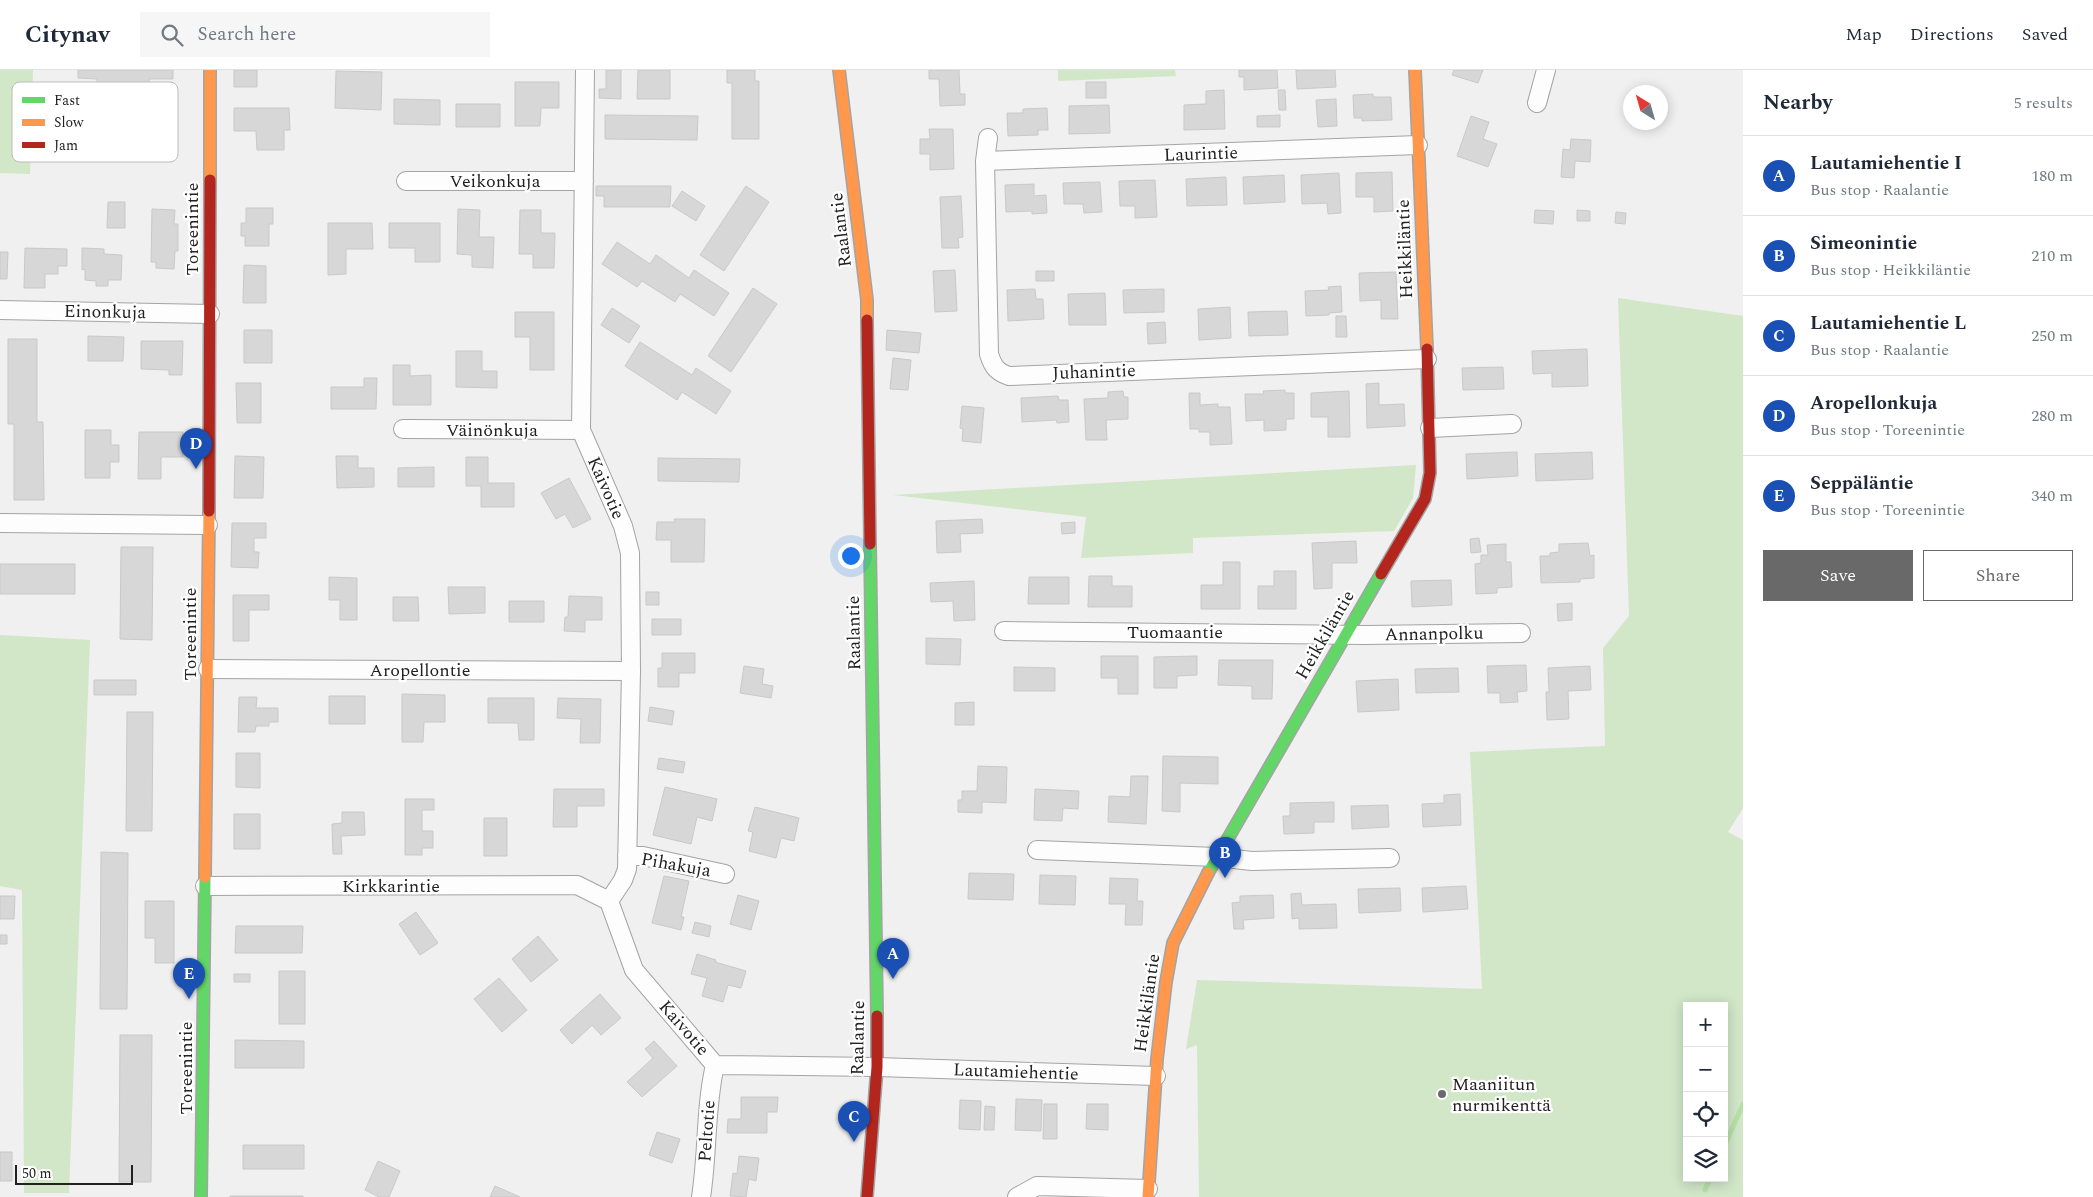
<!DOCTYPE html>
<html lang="en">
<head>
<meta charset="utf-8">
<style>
	:root { --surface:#fff; --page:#f6f6f7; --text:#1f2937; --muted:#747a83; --line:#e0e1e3; --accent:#686968 }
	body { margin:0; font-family:Spectral,serif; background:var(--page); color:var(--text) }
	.controls { position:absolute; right:15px; bottom:15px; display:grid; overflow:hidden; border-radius:0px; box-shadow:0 2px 12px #0003 }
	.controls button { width:45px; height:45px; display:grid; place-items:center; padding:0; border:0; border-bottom:1px solid var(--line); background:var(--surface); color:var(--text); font:25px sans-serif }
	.compass { position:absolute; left:1623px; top:15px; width:45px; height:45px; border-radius:50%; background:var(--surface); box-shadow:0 2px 12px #0003; rotate:323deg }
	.scale { position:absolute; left:15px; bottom:12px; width:118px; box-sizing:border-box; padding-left:5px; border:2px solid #202120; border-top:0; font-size:14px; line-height:18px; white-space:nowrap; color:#202120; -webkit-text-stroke:4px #fff; paint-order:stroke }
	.you { position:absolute; left:850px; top:485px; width:18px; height:18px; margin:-12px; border:4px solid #fff; border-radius:50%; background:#1a73e8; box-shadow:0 0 0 8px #1a73e833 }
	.badge { display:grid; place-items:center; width:32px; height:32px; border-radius:50%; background:var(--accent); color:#fff; font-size:16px; font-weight:700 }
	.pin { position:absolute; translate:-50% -41px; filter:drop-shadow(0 1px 2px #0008) }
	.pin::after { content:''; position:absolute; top:26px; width:18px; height:15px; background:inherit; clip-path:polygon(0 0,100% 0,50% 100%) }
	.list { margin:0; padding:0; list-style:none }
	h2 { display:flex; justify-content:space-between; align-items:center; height:65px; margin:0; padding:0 20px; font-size:21px }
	h2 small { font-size:16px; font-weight:400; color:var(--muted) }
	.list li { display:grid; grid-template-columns:32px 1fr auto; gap:15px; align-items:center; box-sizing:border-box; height:80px; padding:0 20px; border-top:1px solid var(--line) }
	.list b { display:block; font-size:19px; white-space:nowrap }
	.list p { margin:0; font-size:16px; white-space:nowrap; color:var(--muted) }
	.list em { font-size:16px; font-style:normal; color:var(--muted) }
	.actions { display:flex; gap:10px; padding:15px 20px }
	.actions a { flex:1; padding:11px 0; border:1px solid var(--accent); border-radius:0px; text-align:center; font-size:18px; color:var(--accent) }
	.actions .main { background:var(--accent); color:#fff }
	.icon { flex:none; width:28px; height:28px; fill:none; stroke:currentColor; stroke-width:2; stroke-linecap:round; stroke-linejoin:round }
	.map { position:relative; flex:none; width:1743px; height:1127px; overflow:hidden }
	header { display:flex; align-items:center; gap:30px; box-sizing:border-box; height:70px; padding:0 25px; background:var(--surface); border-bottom:1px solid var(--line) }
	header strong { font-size:24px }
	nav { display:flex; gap:28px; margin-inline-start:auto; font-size:18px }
	.search { width:350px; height:45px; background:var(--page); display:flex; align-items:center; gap:12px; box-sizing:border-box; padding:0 18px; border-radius:0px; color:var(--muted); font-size:19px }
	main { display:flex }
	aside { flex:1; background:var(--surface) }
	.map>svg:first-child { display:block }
	.green { fill:#d1e7c8; fill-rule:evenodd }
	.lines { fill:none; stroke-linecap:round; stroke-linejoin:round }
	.stream { stroke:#b8e0a6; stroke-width:5 }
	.building { fill:#d6d7d6; stroke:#c8c9c8 }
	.street-casing { stroke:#a3a4a3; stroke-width:20 }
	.fast-casing { stroke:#a3a4a3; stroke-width:14 }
	.slow-casing { stroke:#a3a4a3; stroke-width:14 }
	.jam-casing { stroke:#a3a4a3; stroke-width:14 }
	.street { stroke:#fdfdfd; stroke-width:18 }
	.fast { stroke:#63d668; stroke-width:11 }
	.slow { stroke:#ff974d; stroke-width:11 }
	.jam { stroke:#b3261e; stroke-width:11 }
	.poi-dot { fill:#686968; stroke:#fff; stroke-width:2 }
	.labels { text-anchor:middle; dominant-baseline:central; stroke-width:4.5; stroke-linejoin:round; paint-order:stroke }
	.street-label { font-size:18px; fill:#202120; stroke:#fff }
	.poi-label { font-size:18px; fill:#202120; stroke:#fff; text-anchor:start }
	.key { fill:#fff; stroke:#bcbcbc; stroke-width:1 }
	.key-label { font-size:14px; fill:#202120 }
</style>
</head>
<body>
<header>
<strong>Citynav</strong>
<div class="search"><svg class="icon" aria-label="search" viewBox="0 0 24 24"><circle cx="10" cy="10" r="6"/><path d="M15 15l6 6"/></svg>Search here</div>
<nav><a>Map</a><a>Directions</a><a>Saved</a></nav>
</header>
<main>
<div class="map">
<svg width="1743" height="1127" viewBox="0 0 1743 1127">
	<rect width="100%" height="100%" fill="#eff0ef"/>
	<path class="green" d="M0,0H33L30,104L0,103Z
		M1058,0H1175L1176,6L1058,11Z
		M1618,228L1743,246V738L1728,762L1743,770V1127H1199L1197,975L1186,979L1197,910L1482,919L1470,682L1605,676L1603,578L1629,546ZM1687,936H1724V1108H1687Z
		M1416,395L1413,428L1394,461L1193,468V483L1081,488L1086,447L893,425Z
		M0,565L90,570L69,1123H24L22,820L0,816Z"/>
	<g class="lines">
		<path class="stream" d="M1724,1077L1743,1034
			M1705,1120L1710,1108"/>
	</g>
	<path class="building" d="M78,0H173V9H149V43H140V60H130V42H111V23H105V14H97V9L78,8Z
		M234,0H257V17H234Z
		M606,0H621V29L599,28V19H606Z
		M638,0H670V29H637Z
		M727,0H755V11H759V69H732V13H727Z
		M929,0H959L960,24H965V35L940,36L939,9H929Z
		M1239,0H1277L1278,18L1244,20V7H1239Z
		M1296,0H1335L1336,17L1297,19Z
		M1454,0H1483L1478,13L1452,5Z
		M336,1L382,2L381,40L335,38Z
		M515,12H559V38H541L540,56H515Z
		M1086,12H1106V28H1086Z
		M1224,20L1225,59L1184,60V35L1206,34V21Z
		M1278,20H1285L1286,40H1279Z
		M1373,24V27H1391L1392,50L1362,51V48H1354L1353,25Z
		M394,29L440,30V55L394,54Z
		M1336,29L1337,56L1318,57L1316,30Z
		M456,34H500V57H456Z
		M1109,35L1110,63L1069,64V36Z
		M234,38H289L290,60H284V80H257L256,61H234Z
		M1047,38L1048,60H1038V65L1008,66L1007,43H1023V39Z
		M605,45L698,46L697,70L605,69Z
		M1280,45V57H1257V46Z
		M1471,46L1489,52L1483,69L1497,74L1488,97L1457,86Z
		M929,59H953L954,99L930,100V84H920V69H930Z
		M1571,69L1591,70L1590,92L1575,91L1574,108L1561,107L1563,79L1570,80Z
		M1392,102L1393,141L1374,142V127H1356V103Z
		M1339,103L1341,143L1328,144L1327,133L1302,134L1301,105Z
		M1284,105L1285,132L1244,134L1243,107Z
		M1226,107L1227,135L1187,136L1186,109Z
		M1155,110L1157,147L1135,148V136H1120L1119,111Z
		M1100,112L1102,142L1084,143L1083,134H1064L1063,113Z
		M1034,114V126L1046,125L1047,143L1032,144V141L1006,142L1005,115Z
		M596,116H671L670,137H604V126H596Z
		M746,116L769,132L724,201L700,185Z
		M682,121L705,136L696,151L672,136Z
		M961,126L963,167L958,168L959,178H942L940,127Z
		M108,132H125V158H107Z
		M246,138H273V154H269V176H245V166H241V153H246Z
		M152,139L175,140L174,154H178V181H175L174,199L156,198V192H151Z
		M458,139L480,140L479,167H494L493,198L472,197V185L457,184Z
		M520,140H541V163H555L554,198H533V184H519Z
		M1535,140L1554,141L1553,154L1534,153Z
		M1577,140L1590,141V151H1577Z
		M1616,142L1626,143L1625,154L1615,153Z
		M328,153H372L373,179H346V204L328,205Z
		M389,153H440V192H415V178H389Z
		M617,172L650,194L656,185L689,208L694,200L729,223L714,246L680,224L675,232L642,211L637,217L602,194Z
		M25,178L67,179V196H58V204H45V218H24Z
		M82,178L104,179V184L122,185L121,210H108V216H96V211L85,210V199L82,200Z
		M0,182H8L7,209H0Z
		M244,195L266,196V233H243Z
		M955,200L957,241L935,242L933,201Z
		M1036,201H1054V211H1036Z
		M1396,202L1398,249H1381V230L1360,231L1359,203Z
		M1341,216L1342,242L1329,243V245L1306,246L1305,221L1329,220L1328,217Z
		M753,218L777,234L731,302L708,286Z
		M1035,219L1036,229H1043L1044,249L1008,251L1007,220Z
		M1164,219V242L1124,243L1123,220Z
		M1105,223L1106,255H1069L1068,224Z
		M1230,237L1231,268L1199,270L1198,239Z
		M612,238L640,256L629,273L601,255Z
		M1287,241L1288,265L1249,266L1248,242Z
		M515,242H554V300H530V267H515Z
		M1336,246H1346L1347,267H1336Z
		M1165,252L1166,273L1148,274L1147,253Z
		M244,260H272V293H244Z
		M887,260L921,263L919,283L886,280Z
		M88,266L124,267L123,291H88Z
		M8,269H37V352H43L44,430H14V354H8Z
		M141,271H183L182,305H169V300L141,299Z
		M640,272L692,305L696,298L731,321L716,344L682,322L677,330L625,296Z
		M1587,279L1588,316L1552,317V303L1533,304L1532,281Z
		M456,281H482V301H497V318L456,317Z
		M893,288L911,290L908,320L890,319Z
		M393,295H410V306L431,305V335H393Z
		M1503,297L1504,319L1463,320L1462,298Z
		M364,308H377L376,339H331V317H364Z
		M236,313H261V353H237Z
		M1379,313V335L1404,334L1405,356L1367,358L1366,314Z
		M1285,320V323H1294V349H1286V360L1264,361V350L1246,351L1245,324H1264L1263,321Z
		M1123,321L1124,327H1128V349L1106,350L1107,370H1086L1084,329L1108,328V322Z
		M1349,321L1350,367H1328V347H1311V323Z
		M1189,323H1200V335L1218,334V337H1230L1232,374L1210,375V362H1199V359H1190Z
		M1058,326L1059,330H1068L1069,352L1057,353L1056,350L1022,352L1021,328Z
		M962,336L984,338L981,373L962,371L963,359L960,358Z
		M85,360H111V375H119V392H110V408H85Z
		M139,362H183V387H161V409H138Z
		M1517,382L1518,406L1467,409L1466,384Z
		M1592,382L1593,409L1536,411L1535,384Z
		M235,386L264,387L263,428H234Z
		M336,386H358V398H374V417L337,418Z
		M466,387H488V413H514V437H481V416H466Z
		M658,388L740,389L739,412L658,411Z
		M434,397V417H398V398Z
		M569,408L591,449L573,458L565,444L556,449L541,423Z
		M674,449H705L704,492H671V470H656L657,452H675Z
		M982,449L983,463L960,464L961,482L937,483L936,451Z
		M1075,452V463L1062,464L1061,453Z
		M232,453H266V468H254V482H259L258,498L231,497Z
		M1479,468L1481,482L1471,483L1470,469Z
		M1356,471L1357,493H1332V518L1314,519L1312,473Z
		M1588,473L1590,486L1594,485V508L1580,509V512L1541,513L1540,486H1550V483L1559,482V474Z
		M1506,474V492H1511L1512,517L1497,518V523L1476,524L1475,494L1481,493V485H1488L1487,475Z
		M121,477H153L152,570L120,569Z
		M1223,492H1240V539H1201V515H1223Z
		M0,494H75V524H0Z
		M1274,501H1296V539H1258V516H1274Z
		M1089,506H1112V516H1132V537H1088Z
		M329,507L357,508V550H340V530H329Z
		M1029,507H1069V534H1028Z
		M1451,510L1452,535L1412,537L1411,511Z
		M974,511L975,550L954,551L953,531L931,532L930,513Z
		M448,517H485V543L449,544Z
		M646,522H659V535H646Z
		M233,525H269V540H249V571H233Z
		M569,526L602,527V550H585V562L564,561L565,547H568Z
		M393,527H418L419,551H393Z
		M509,531H544V552H509Z
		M1572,533V550L1558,551L1557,534Z
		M652,549H681V565H652Z
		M926,568L961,569L960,595L926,594Z
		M662,583H695V603H679V617H658V598H662Z
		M1101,586H1138V624H1118V608H1101Z
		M1197,586V605L1177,606V618H1154V587Z
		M1219,590H1273L1272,629H1252V616L1218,615Z
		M1526,595L1527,621L1517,622L1518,632L1500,633V623H1488L1487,596Z
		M744,596L764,599L762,614L773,616L771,628L740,623Z
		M1590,596L1591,620L1568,621L1569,649L1547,650L1546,622H1549L1548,598Z
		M1014,597L1055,598V621H1014Z
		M1458,598L1459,622L1416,623L1415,599Z
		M1398,609L1399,640L1358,642L1356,611Z
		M94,610H136V625H94Z
		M402,624L445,625V652H424L423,672H402Z
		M329,626H365V654H329Z
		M239,627H257L256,638H278V652H269V656H256L255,662H238Z
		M488,628H534V670H519L518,653H488Z
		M558,628L601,629L600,673H580L581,649L557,648Z
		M974,632V655H955V633Z
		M650,637L674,641L672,655L648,651Z
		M127,642H153L152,761H126Z
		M236,683H260V718L236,717Z
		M1163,686L1218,687V714L1180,713V742L1162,741Z
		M659,688L685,692L683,703L657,699Z
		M978,696L1007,697L1006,733L982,732V743L958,742V730H962V721H977Z
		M1131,706H1148L1146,754L1108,752L1109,726L1130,727Z
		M665,717L717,729L712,751L697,747L691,774L653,765Z
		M554,719H604V736H577V757H553Z
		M1035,719L1079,721L1078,739L1063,738L1062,751L1034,750Z
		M1460,724L1461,755L1423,757L1422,734L1444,733V725Z
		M405,729H434V740H422V761H433V778H422V785H405Z
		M1334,732V752H1314V763L1284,764L1283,746H1290V733Z
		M1388,735L1389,757L1352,759L1351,736Z
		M755,737L799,748L794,771L781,768L776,788L749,781L753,762L748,761Z
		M342,742H364L365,765L341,766L342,784H333L332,754L342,753Z
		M234,744H260V779H234Z
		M484,748H507V786H484Z
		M101,782L128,783L127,939H100Z
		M969,803L1014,804L1013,830L968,829Z
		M1040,805L1076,806L1075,835L1039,834Z
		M664,806L689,811L681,847H684L681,860L652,853Z
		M1110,808L1138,809L1137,831H1143L1142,855H1125L1126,834H1109Z
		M1466,816L1468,839L1423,842L1422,818Z
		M1400,818L1401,841L1359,843L1358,819Z
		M1301,823L1302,835L1336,834L1337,858L1299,859V848L1292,849L1291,824Z
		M738,825L759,831L751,860L730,854Z
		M1273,825L1274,848L1243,850L1244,859H1234L1232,833L1240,832V826Z
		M0,826H15L14,849H0Z
		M145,831H174V893H155V868H145Z
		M416,842L438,873L420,885L399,854Z
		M695,852L711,856L709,867L692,863Z
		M236,856H303L302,883H235Z
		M0,865H7V874H0Z
		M538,866L558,890L531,912L512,889Z
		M697,884L716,890L715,892L746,901L741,918L728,915L723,932L702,926L707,908L691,904Z
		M279,901H305V954H279Z
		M234,904H250V912H234Z
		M499,908L527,940L502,962L474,929Z
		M600,924L621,948L601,965L592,955L572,974L560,960Z
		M120,965H152L151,1112H119Z
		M235,970L304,971V998H235Z
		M654,971L677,996L642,1027L627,1012L653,988L645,979Z
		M741,1027H778L777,1042H767V1063H727L728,1049H741Z
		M1016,1029L1042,1030L1041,1061L1015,1060Z
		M960,1030L981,1031L980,1060L959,1059Z
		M1044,1034H1057V1069H1043Z
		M1087,1034H1108V1060L1086,1059Z
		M985,1036L995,1037L994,1060H984Z
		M657,1062L680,1069L672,1093L649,1085Z
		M243,1075H304V1099H243Z
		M0,1082H12V1111H0Z
		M739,1086L759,1088L756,1111L749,1109L746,1127L730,1126L733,1103L737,1104Z
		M378,1091L400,1101L389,1127H379L365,1120Z
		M495,1116L520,1127H490Z
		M230,1126H303V1127H230Z"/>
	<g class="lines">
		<g class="street-casing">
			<path id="street" d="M585,0L581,360L623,456L630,483L631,601L627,799L623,810L609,831
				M1537,33L1546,0
				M988,68L985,91L989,284C993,297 997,302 1009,306L1427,289
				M985,91L1418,75
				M406,111H584
				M0,240L210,244
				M1430,358L1512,354
				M403,359L581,360
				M0,453L208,455
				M1004,561L1365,565L1521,563
				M208,599L631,601
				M1037,780L1216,787L1252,791L1390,788
				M627,786H643L725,804
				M205,816L577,815L609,831L634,900L715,995L877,997L1156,1006
				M701,1127C708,1083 705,1038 715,995
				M1017,1127L1037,1116L1148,1119"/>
		</g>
		<g class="fast-casing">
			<path id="fast" d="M870,474L877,946
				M1208,803L1381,504
				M201,1127L205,807"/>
		</g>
		<g class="slow-casing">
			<path id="slow" d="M839,0L867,230V250
				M1415,0L1427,279
				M210,110V0
				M205,807L209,441
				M1148,1127L1157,989L1166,912L1173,873L1208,803"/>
		</g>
		<g class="jam-casing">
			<path id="jam" d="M867,250L870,474
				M209,441L210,110
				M1381,504L1425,429L1430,403L1427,279
				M867,1127L877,997V946"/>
		</g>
		<use href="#street" class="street"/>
		<use href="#fast" class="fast"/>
		<use href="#slow" class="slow"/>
		<use href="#jam" class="jam"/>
	</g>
	<circle class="poi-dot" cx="1442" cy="1024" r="5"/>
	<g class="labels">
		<g class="street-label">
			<text transform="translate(1201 84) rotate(-2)">Laurintie</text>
			<text x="495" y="111">Veikonkuja</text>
			<text transform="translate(192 159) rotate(-90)">Toreenintie</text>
			<text transform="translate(841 160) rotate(-97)">Raalantie</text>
			<text transform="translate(1405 179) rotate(-92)">Heikkiläntie</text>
			<text transform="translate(105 242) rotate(1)">Einonkuja</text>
			<text transform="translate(1094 302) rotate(-2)">Juhanintie</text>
			<text x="492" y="360">Väinönkuja</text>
			<text transform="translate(606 418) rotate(66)">Kaivotie</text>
			<text x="1175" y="562">Tuomaantie</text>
			<text transform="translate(854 563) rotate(-91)">Raalantie</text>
			<text transform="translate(190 564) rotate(-90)">Toreenintie</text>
			<text transform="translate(1434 564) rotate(-1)">Annanpolku</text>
			<text transform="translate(1325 565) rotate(-60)">Heikkiläntie</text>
			<text x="420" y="600">Aropellontie</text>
			<text transform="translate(676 795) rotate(10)">Pihakuja</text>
			<text x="391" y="816">Kirkkarintie</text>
			<text transform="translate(1147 933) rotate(-82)">Heikkiläntie</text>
			<text transform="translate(684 958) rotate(49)">Kaivotie</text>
			<text transform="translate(858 968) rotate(-89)">Raalantie</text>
			<text transform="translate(186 998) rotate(-90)">Toreenintie</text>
			<text transform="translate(1016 1002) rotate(2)">Lautamiehentie</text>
			<text transform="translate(707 1061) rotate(-86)">Peltotie</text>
		</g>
		<g class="poi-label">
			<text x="1452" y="1014">Maaniitun<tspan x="1452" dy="21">nurmikenttä</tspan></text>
		</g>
	</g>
	<rect x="12" y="12" width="166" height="80" rx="8" class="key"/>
	<rect x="22" y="27" width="23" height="6" fill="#63d668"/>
	<rect x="22" y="49" width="23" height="7" fill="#ff974d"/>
	<rect x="22" y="72" width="23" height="6" fill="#b3261e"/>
	<g class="key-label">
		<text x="54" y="35">Fast</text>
		<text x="54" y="57">Slow</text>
		<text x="54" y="80">Jam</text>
	</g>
</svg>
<div class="controls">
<button>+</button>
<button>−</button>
<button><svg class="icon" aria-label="locate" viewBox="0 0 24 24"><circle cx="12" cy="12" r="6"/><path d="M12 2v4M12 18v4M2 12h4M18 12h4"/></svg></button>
<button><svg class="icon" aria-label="layers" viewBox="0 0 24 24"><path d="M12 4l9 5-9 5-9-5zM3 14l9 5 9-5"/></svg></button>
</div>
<svg class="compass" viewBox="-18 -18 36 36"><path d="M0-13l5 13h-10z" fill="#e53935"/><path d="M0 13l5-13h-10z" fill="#747a83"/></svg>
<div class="scale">50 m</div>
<div class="you"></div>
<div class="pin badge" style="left:893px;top:909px;background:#1a4fb4">A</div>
<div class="pin badge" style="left:1225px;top:808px;background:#1a4fb4">B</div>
<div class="pin badge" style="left:854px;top:1072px;background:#1a4fb4">C</div>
<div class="pin badge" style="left:196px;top:399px;background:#1a4fb4">D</div>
<div class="pin badge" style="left:189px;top:929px;background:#1a4fb4">E</div>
</div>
<aside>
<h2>Nearby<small>5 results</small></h2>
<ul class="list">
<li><span class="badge" style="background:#1a4fb4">A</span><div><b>Lautamiehentie I</b><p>Bus stop · Raalantie</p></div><em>180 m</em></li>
<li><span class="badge" style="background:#1a4fb4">B</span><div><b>Simeonintie</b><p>Bus stop · Heikkiläntie</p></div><em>210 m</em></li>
<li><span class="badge" style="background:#1a4fb4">C</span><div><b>Lautamiehentie L</b><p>Bus stop · Raalantie</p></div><em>250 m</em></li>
<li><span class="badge" style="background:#1a4fb4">D</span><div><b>Aropellonkuja</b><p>Bus stop · Toreenintie</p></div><em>280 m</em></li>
<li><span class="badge" style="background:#1a4fb4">E</span><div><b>Seppäläntie</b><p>Bus stop · Toreenintie</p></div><em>340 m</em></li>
</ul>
<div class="actions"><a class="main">Save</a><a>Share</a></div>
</aside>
</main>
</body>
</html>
